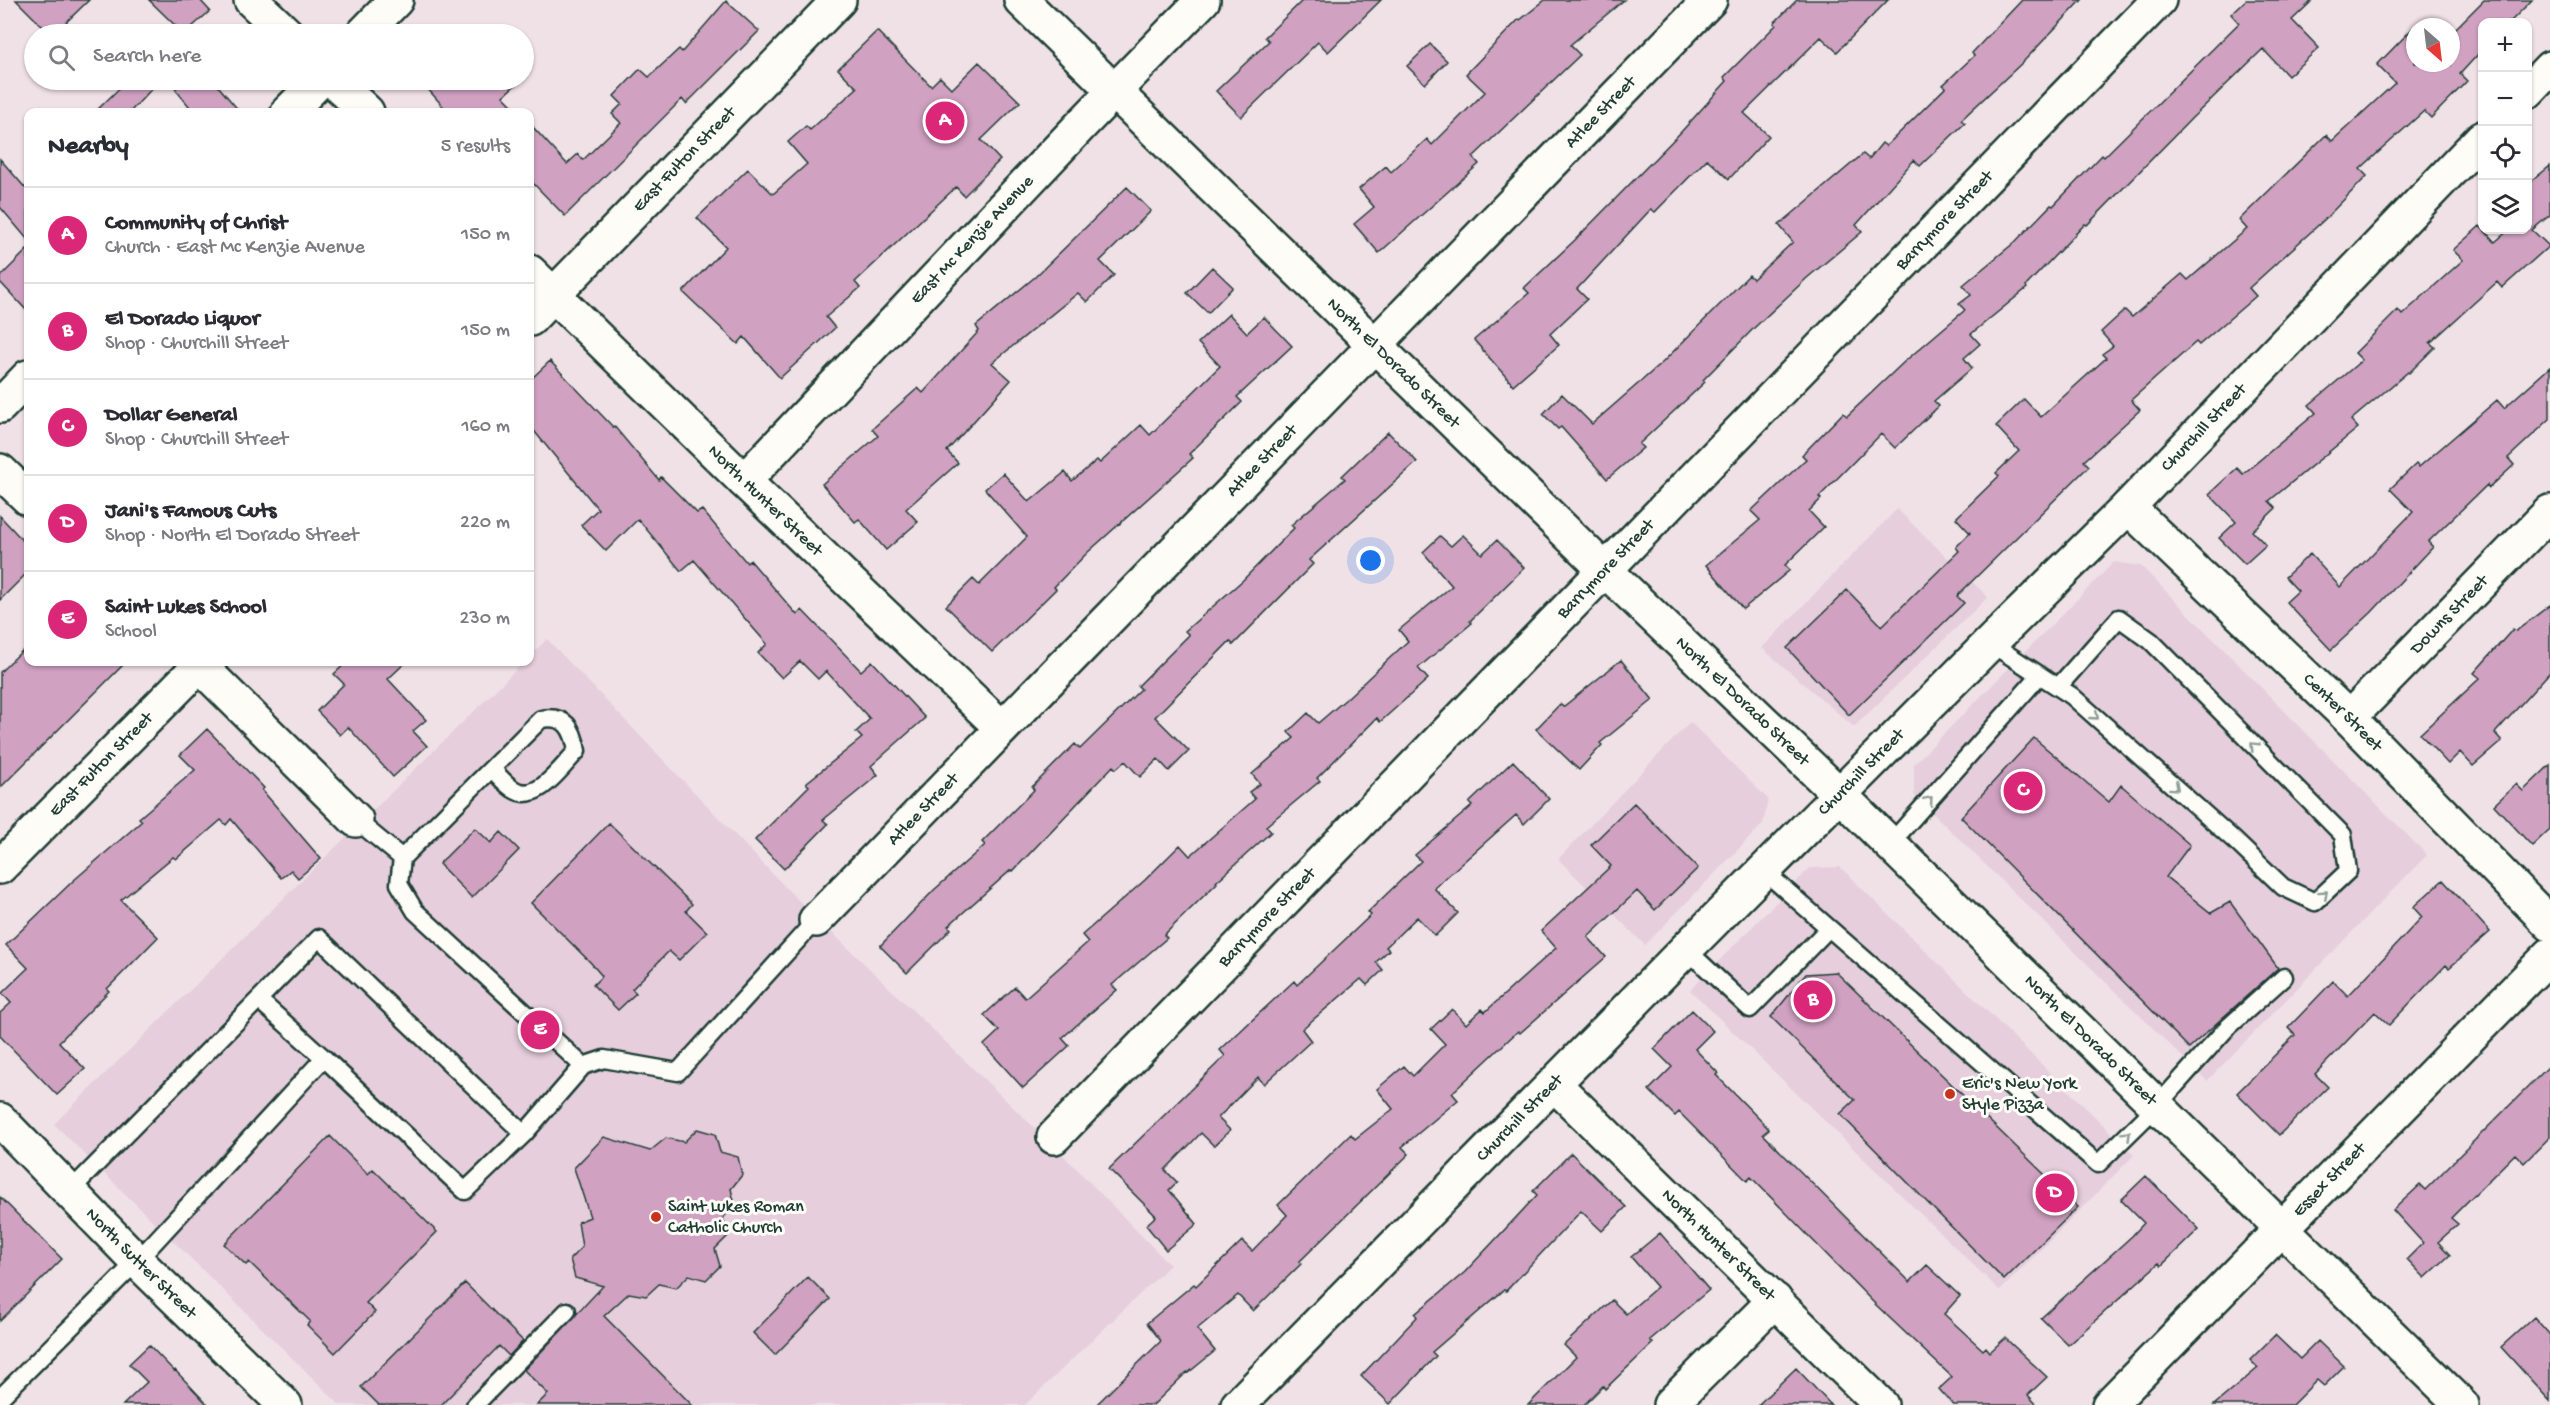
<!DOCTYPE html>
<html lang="en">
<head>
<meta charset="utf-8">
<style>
	:root { --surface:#fff; --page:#f2f2f3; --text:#2b2b33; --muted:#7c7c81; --line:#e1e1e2; --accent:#db2777 }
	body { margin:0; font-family:"Gochi Hand",sans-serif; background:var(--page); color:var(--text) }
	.controls { position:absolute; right:18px; top:18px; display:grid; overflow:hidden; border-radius:12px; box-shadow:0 2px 4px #0004 }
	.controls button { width:54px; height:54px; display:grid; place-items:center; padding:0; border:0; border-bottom:2px solid var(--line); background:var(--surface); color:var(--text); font:30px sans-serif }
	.compass { position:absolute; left:2406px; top:18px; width:54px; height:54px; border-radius:50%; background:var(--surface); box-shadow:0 2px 4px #0004; rotate:152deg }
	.you { position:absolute; left:1371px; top:561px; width:21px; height:21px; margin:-15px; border:4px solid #fff; border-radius:50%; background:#1a73e8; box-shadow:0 0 0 9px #1a73e833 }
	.badge { display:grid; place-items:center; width:39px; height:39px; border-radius:50%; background:var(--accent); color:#fff; font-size:20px; font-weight:700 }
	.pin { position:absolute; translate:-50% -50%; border:3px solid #fff; box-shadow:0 2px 6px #0006 }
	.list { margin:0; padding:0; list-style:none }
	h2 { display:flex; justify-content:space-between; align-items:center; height:78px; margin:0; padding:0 24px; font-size:26px }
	h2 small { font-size:20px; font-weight:400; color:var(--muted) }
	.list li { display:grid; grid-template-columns:39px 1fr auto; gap:18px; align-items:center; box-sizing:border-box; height:96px; padding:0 24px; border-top:2px solid var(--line) }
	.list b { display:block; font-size:22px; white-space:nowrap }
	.list p { margin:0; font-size:20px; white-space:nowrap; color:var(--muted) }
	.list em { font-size:20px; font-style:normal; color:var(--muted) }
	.icon { flex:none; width:33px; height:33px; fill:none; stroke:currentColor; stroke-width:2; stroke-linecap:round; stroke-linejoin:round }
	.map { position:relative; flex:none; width:2550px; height:1405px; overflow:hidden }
	.search { position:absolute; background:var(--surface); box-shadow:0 2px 4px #0004; left:24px; top:24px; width:510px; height:66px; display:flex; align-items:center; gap:15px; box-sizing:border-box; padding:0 21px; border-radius:33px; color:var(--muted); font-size:22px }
	.panel { position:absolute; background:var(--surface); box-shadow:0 2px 4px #0004; left:24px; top:108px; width:510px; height:558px; border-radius:12px }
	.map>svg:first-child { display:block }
	.built { fill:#e6cedc }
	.building { fill:#d0a1c1; stroke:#1f3d34; stroke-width:1.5 }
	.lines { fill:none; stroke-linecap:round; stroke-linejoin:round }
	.lane-casing { stroke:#1f3d34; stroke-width:21 }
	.street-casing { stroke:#1f3d34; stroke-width:38 }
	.secondary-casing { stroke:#1f3d34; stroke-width:38 }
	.lane { stroke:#fdfcf7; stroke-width:16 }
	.street { stroke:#fdfcf7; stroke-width:33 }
	.secondary { stroke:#fdfcf7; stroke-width:33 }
	.oneway { stroke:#8e9c96 }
	.poi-dot { fill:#c8321e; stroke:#fdfcf7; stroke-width:2 }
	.labels { text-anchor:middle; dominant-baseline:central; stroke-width:6; stroke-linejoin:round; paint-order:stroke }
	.street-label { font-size:18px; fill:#1f3d34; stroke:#fdfcf7 }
	.poi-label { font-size:18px; fill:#1f3d34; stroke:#fdfcf7; text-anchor:start }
</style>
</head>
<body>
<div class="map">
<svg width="2550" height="1405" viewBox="0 0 2550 1405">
	<rect width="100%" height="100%" fill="#f0e1e7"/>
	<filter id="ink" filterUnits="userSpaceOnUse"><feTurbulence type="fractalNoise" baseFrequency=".0167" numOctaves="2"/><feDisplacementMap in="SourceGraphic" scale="12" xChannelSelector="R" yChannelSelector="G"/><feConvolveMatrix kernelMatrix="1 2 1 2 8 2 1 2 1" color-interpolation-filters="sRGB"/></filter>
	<g filter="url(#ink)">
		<path class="built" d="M1897,509L1988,597L1854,727L1762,648Z
			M2114,562L2141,566L2427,855L2207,1081L1914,795V764Z
			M547,639L792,894L1071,1163L1170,1265L1025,1405H340L54,1124L524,662H530V656Z
			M1690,722L1768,799L1763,824L1645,945L1558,859Z
			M1840,867L2134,1155L2000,1291L1690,990L1810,868Z"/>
		<path class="building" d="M16,0H89L54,34H50Z
			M149,0H200L210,11L184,34Z
			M1303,0H1381L1328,52L1318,42L1241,117L1216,91L1269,41L1265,37Z
			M1545,0H1624L1570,45L1580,55L1473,157L1479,164L1379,253L1354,224L1374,207L1359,189L1386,166L1391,172L1427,139L1432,145L1485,92L1466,74L1519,19L1520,20Z
			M1797,0H1888L1837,52L1821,37L1744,113L1769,136L1729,179L1707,159L1655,212L1651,209L1577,289L1587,299L1550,334L1559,345L1513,385L1474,340L1529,293L1524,288L1575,240L1681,132L1727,81L1724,77L1776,25L1774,23Z
			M2022,0H2082L2024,61L1961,120L1965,123L1920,166L1914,160L1856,225L1862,232L1807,278L1754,328L1703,380L1705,382L1639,444L1643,448L1607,479L1561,427L1558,429L1543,414L1562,394L1592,424L1663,362L1749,275L1753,279L1793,242L1779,225L1863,154L1869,159L1882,143L1886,146L1946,87L1943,85L1974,56L1972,53Z
			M2246,0H2313L2292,20L2319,48L2288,76L2263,49L2192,118L2087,225L2085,224L2026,286L2027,288L1971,334L1980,344L1964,358L1972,368L1934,401L1939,406L1895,448L1881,434L1819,497L1821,499L1809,511L1824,527L1785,565L1790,570L1743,609L1706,565L1760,520L1751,511L1806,459L1802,455L1843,413L1847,416L1904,362L1965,310L1959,304L1971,295L1963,285L2015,242L2051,205L2053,206L2102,155L2104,157L2239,23L2231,14Z
			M2484,0H2532L2510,22H2482V50L2460,74L2467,81L2431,118L2424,111L2360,169L2367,176L2324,220L2249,288L2256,296L2199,345L2196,342L2131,400L2140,410L2084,461L2089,466L1957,596L1964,603L1849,715L1787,648L1847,590L1882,626L1959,551L1956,547L1970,533L1956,518L1999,476L1996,473L2019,451L1996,426L2024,399L2041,417L2106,358L2102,354L2113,346L2101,332L2125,310L2132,317L2182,274L2188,280L2247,229L2239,220L2326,135L2332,141L2395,83L2377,65L2413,28L2415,63H2449L2451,65V33Z
			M726,1L759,31L686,104L682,99L565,216L530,180V124L567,164L578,154L583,160L621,123L612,114L622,104L614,96L640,69L649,77L679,49L682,52Z
			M877,31L931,86L940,77L952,89L979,62L1020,102L981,140L1000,160L964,196L956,187L855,282L860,288L826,317L835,328L780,378L744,337L738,344L683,292L726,247L697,218L748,169L773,194L807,164L788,142L806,126L810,130L857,88L838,69Z
			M1430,44L1447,61L1425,84L1407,66Z
			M128,80H160L130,112H95Z
			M187,80H213L240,112H194L175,89Z
			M420,80H521L503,96L519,112H448Z
			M0,159L28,191V240L0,207Z
			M2550,166V215L2532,230L2549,246L2502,288L2497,282L2430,343L2435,347L2409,373L2408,372L2351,420L2358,428L2269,501L2276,508L2252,531L2266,545L2245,564L2219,538L2236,522L2209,494L2237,468L2243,474L2316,413L2309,405L2362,360L2355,353L2398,310L2402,315L2463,260L2453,250L2480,226L2495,242L2509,230H2528V184Z
			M1127,187L1151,211L1100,261L1114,275L1087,302L1078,293L992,363L1011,380L947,451L958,463L906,509L918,522L886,550L859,519L855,522L822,484L878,436L872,429L918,388L923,393L979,331L976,326L1035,277Z
			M28,249V312L0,282V277Z
			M1212,267L1233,287L1208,313L1187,293Z
			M1229,314L1247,333L1264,317L1292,346L1237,397L1242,402L1189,454L1193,458L1087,553L1054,587L1056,589L992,652L946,606L973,579L979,585L1027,537L985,489L1003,473L1029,502L1065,472L1072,481L1097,460L1100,463L1141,425L1150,435L1220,366L1198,343Z
			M550,361L613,427L614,426L659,480L661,477L697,513L702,510L747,563L750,560L797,615L802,610L861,671L872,661L925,718L871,766L878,775L823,820L828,824L784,869L755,840L809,786L806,783L862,738L856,732L870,719L826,671L818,679L800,661L782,678L758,653L767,644L694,560L681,571L638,519L606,551L581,525L598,509L530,426V380Z
			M2550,367V419L2508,458L2514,465L2489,488L2487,485L2428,542L2433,547L2371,613L2331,650L2286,602L2298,591L2285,577L2310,554L2340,587L2413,512L2390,489L2416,464L2419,467L2497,400L2504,408Z
			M1388,432L1417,462L1309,560L1313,564L1233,645L1230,641L1155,717L1189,751L1169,771L1158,759L1140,777L1125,761L1116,769L1113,766L1013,871L1011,870L948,926L951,929L907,973L880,946L934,890L985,845L982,842L1034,790L1032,787L1075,744L1080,749L1141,689L1138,686L1189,635L1185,631L1243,580L1294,528L1291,525L1345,479L1342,476Z
			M0,516L28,546V572L0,600Z
			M1463,535L1482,554L1497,540L1524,568L1470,621L1472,623L1418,668L1428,679L1380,722L1377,718L1317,778L1320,781L1266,826L1271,832L1216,882L1217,883L1164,935L1167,938L1112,985L1117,990L1062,1038L1069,1046L1023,1088L984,1045L999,1031L984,1015L1015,987L1025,998L1088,942L1082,935L1145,880L1180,845L1190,856L1255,799L1249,792L1260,784L1252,774L1294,738L1288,732L1308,713L1318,723L1346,699L1408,641L1399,630L1452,586L1423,552L1440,536L1451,546Z
			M2550,605V672L2495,733L2502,741L2473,766L2460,752L2448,764L2420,734L2480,678L2474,673L2513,629L2516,631Z
			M22,651L28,657V662H126L0,788V672Z
			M1621,660L1653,700L1600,743L1602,745L1579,770L1536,729L1560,704L1563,707Z
			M347,662H406L388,679L426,720L413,731L427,746L393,777L348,727L340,735L317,711L344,684L334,674Z
			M207,729L264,788L262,790L321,859L298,878L291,870L281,878L231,819L226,825L221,820L176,859L173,857L121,900L158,937L107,989L109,991L59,1042L85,1069L57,1095L0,1036V1013L11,1003L2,993L28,968L6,945L73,881L142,821L139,818L195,770L180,755Z
			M2034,738L2109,802L2121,785L2190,845L2166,877L2211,913L2230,902L2278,968L2189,1048L1961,817Z
			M1513,761L1549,799L1524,824L1516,815L1434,888L1458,913L1435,936L1417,917L1386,947L1389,950L1376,962L1383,970L1367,985L1361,979L1302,1029L1311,1041L1264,1084L1258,1077L1218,1118L1230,1130L1214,1146L1201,1133L1165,1170L1177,1182L1169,1190L1197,1224L1166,1250L1146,1225L1156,1216L1109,1169L1225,1056L1220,1050L1294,981L1297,985L1371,915L1368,912L1421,861L1415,855L1472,806L1469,803Z
			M2550,765V829L2532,846L2494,805L2516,784L2523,791Z
			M1634,803L1698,868L1655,910L1637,891L1588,937L1606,957L1520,1033L1518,1031L1452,1093L1458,1100L1402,1147L1409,1154L1299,1262L1301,1264L1253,1311L1238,1295L1197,1329L1215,1351L1188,1373L1187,1372L1153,1405H1096L1161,1341L1147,1323L1194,1284L1196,1286L1242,1241L1252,1251L1287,1215L1278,1205L1351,1134L1355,1139L1393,1109L1377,1089L1404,1066L1413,1076L1445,1044L1431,1029L1452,1009L1466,1024L1482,1009L1485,1012L1556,948L1541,931L1611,866L1591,845Z
			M609,823L692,904L686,911L707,932L679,960L669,951L632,989L636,993L618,1010L593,985L602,976L591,963L531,903Z
			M475,828L491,843L501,832L519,850L472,898L439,864Z
			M2443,880L2490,932L2449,968L2446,965L2389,1025L2375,1012L2315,1074L2328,1087L2279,1135L2237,1093L2295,1035L2288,1028L2333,981L2348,996L2422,917L2413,907Z
			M1836,972L2078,1207L2004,1280L1840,1114L1855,1100L1771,1017L1806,974Z
			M1692,1010L1713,1031L1695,1049L1718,1073L1716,1075L1769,1129L1763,1134L1910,1282L1927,1265L1960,1296L1944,1314L1983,1350L1986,1347L1990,1352L2005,1338L2047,1377L2028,1395L2037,1405H1953L1939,1389L1952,1377L1875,1304L1751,1177L1747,1181L1679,1112L1675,1116L1649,1090L1672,1067L1654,1049Z
			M2550,1065V1137L2524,1163L2515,1154L2451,1218L2458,1224L2438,1242L2450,1255L2425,1278L2407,1259L2423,1243L2393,1210L2420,1185L2425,1190Z
			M697,1129L715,1134L720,1152L738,1157L742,1175L731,1189L735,1205L723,1218L728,1236L715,1249L720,1266L706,1280L689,1275L676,1288L659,1284L646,1296L629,1293L604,1316L692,1405H537L548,1394L524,1370L603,1286L575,1278L570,1259L582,1247L578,1222L590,1217L574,1168L604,1137L650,1151L666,1138L684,1142Z
			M330,1136L368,1174L373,1169L437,1232L366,1303L375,1312L335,1353L307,1325L310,1321L249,1262L246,1265L224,1244Z
			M1571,1153L1626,1207L1602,1231L1581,1211L1506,1291L1504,1290L1432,1352L1436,1356L1390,1404L1361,1376L1417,1317L1415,1314L1465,1272L1537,1195L1533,1191Z
			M2146,1176L2199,1229L2161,1266L2159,1263L2068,1345L2041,1318L2132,1236L2144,1223L2121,1200Z
			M0,1197L62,1259L0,1321Z
			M1660,1233L1709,1290L1650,1340L1653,1343L1605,1389L1603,1386L1584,1405H1528L1576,1357L1564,1345L1612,1300L1626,1314L1657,1287L1631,1257Z
			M808,1277L830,1299L775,1355L753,1333Z
			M465,1283L523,1341L509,1356L499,1346L441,1405H379L361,1387Z
			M2534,1317L2550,1335V1401L2501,1347Z
			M2275,1335L2300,1359L2318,1341L2344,1366L2324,1386L2317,1380L2292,1405H2214L2258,1368L2250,1360Z
			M149,1345L174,1371L175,1370L208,1405H123L147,1382L129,1364Z
			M1796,1368L1831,1405H1758Z"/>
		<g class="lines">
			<g class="lane-casing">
				<path id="lane" d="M1990,643L2072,696L2234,840L2283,887L2315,902L2348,871L2343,835L2151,641L2119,618L2058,687
					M492,769C498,775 505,784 513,789C537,805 562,766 577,751C573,728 566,715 541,719L402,858L399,884L415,911L583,1066
					M356,820L402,858
					M1890,844L2040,675
					M1764,871L2098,1164L2157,1106L2226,1029L2284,977
					M1686,949L1750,1009L1829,928
					M260,1001L324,1058
					M69,1192L319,938L524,1134L583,1066L604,1059L678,1072L816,920
					M0,1398L137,1261L324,1058L465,1191L524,1134
					M475,1405L567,1311"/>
			</g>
			<g class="street-casing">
				<g id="street">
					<path d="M251,0L287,34"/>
					<path d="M363,34L396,0"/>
					<path d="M333,80L367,112"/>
					<path d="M2528,91L2550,68"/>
					<path d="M288,112L320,80"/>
					<path id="s1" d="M530,272L744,481L1002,728"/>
					<path id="s2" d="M530,319L839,0"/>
					<path d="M0,406L28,377"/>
					<path d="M0,471L28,498"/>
					<path id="s3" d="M744,481L1083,123L1203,0"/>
					<path id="s4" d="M2128,507L2349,718L2550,924"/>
					<path d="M196,662L356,820"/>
					<path id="s5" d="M2349,718L2550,512"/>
					<path id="s6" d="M0,867L203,662"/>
					<path id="s7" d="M816,920L1710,0"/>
					<path id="s8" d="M1554,1084L1881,1405"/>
					<path id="s9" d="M0,1120L137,1261L285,1405"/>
					<path id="s10" d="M1054,1137L2159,0"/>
					<path id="s11" d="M1238,1405L1686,949L1990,643L2128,507L2482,138"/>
					<path d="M1670,1405L1775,1300"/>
					<path id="s12" d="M2109,1405L2550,955"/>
				</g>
			</g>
			<g class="secondary-casing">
				<g id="secondary">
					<path id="s13" d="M1021,0L1604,569L1840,795L2462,1405"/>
				</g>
			</g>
			<use href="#lane" class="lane"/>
			<use href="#street" class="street"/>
			<use href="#secondary" class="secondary"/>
		</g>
		<defs><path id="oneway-chevron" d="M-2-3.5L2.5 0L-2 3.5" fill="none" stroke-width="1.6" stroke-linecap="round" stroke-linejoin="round" transform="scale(1.5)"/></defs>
		<g class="oneway">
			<use href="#oneway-chevron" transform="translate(2095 716) rotate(41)"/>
			<use href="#oneway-chevron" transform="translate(2254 746) rotate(-135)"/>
			<use href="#oneway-chevron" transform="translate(2175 787) rotate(42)"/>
			<use href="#oneway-chevron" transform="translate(1929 800) rotate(-49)"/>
			<use href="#oneway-chevron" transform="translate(2324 894) rotate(-42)"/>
			<use href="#oneway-chevron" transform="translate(2127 1135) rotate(-45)"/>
		</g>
	</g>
	<g class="poi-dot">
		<circle cx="1950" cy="1094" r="6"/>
		<circle cx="656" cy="1217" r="6"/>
	</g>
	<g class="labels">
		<g class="street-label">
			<text stroke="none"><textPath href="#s7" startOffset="1126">Atlee Street</textPath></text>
			<text stroke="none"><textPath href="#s2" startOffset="222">East Fulton Street</textPath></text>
			<text stroke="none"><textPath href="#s10" startOffset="1278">Barrymore Street</textPath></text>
			<text stroke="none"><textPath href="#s3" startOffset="332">East Mc Kenzie Avenue</textPath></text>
			<text stroke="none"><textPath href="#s13" startOffset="520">North El Dorado Street</textPath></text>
			<text stroke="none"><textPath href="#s11" startOffset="1374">Churchill Street</textPath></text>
			<text stroke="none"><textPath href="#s7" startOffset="640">Atlee Street</textPath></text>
			<text stroke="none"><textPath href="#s1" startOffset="328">North Hunter Street</textPath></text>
			<text stroke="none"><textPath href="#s10" startOffset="792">Barrymore Street</textPath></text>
			<text stroke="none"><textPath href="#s5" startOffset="144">Downs Street</textPath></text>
			<text stroke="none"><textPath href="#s13" startOffset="1006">North El Dorado Street</textPath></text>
			<text stroke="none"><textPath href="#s4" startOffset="297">Center Street</textPath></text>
			<text stroke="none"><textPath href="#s6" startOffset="144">East Fulton Street</textPath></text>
			<text stroke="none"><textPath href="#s11" startOffset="888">Churchill Street</textPath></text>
			<text stroke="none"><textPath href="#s7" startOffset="154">Atlee Street</textPath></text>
			<text stroke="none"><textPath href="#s10" startOffset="306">Barrymore Street</textPath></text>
			<text stroke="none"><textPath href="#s13" startOffset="1492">North El Dorado Street</textPath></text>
			<text stroke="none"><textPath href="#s11" startOffset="402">Churchill Street</textPath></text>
			<text stroke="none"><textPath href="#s12" startOffset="315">Essex Street</textPath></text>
			<text stroke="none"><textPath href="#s8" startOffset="230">North Hunter Street</textPath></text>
			<text stroke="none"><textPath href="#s9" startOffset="201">North Sutter Street</textPath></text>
		</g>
		<g class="poi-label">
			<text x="1962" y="1084">Eric's New York<tspan x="1962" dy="21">Style Pizza</tspan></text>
			<text x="668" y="1207">Saint Lukes Roman<tspan x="668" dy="21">Catholic Church</tspan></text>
		</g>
	</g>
</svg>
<div class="controls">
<button>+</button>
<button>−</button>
<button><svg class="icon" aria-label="locate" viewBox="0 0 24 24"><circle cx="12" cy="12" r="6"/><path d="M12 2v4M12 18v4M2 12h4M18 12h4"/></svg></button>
<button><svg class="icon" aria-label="layers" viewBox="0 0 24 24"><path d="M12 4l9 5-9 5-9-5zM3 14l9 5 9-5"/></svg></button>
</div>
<svg class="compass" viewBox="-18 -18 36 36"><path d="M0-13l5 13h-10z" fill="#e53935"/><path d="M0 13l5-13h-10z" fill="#7c7c81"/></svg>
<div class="you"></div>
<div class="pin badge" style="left:945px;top:121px">A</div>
<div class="pin badge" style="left:1813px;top:1000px">B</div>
<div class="pin badge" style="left:2023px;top:791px">C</div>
<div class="pin badge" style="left:2055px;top:1193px">D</div>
<div class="pin badge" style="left:540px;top:1030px">E</div>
<div class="search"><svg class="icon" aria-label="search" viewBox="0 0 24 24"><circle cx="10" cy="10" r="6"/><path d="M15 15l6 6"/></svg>Search here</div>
<section class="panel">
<h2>Nearby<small>5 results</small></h2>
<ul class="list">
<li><span class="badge">A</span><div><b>Community of Christ</b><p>Church · East Mc Kenzie Avenue</p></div><em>150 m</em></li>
<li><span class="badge">B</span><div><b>El Dorado Liquor</b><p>Shop · Churchill Street</p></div><em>150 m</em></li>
<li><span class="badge">C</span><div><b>Dollar General</b><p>Shop · Churchill Street</p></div><em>160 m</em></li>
<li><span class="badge">D</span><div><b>Jani's Famous Cuts</b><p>Shop · North El Dorado Street</p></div><em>220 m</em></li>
<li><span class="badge">E</span><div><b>Saint Lukes School</b><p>School</p></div><em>230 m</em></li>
</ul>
</section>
</div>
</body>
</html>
